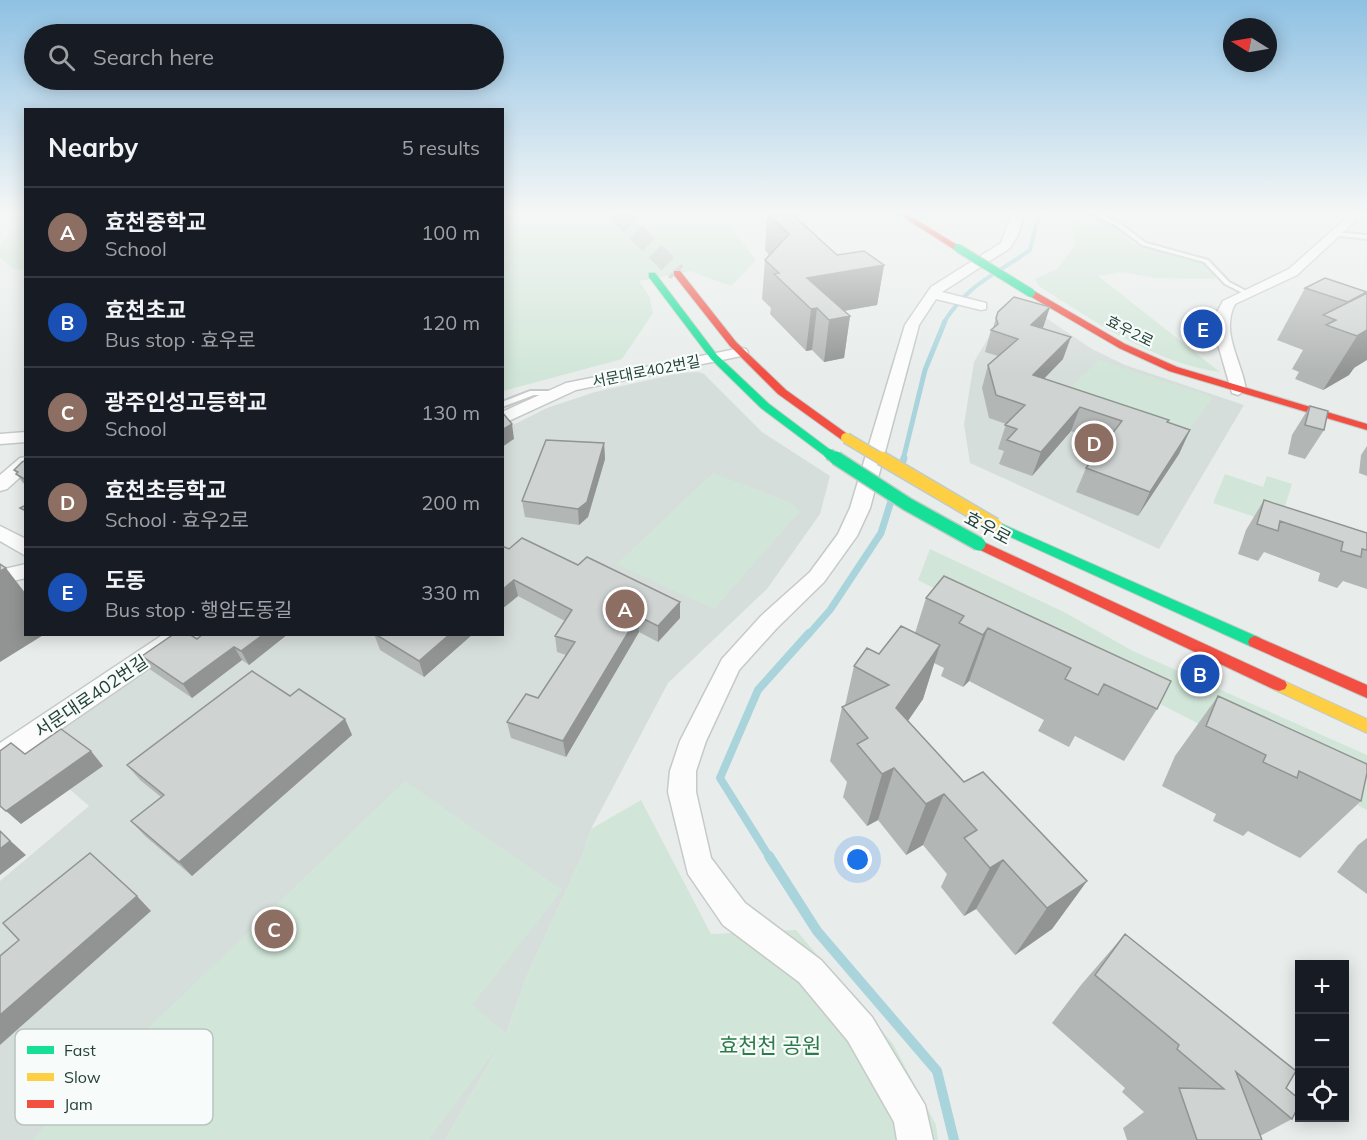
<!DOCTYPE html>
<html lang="en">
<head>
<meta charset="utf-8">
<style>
	:root { --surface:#171b24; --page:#20242c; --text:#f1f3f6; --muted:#9ea1a6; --line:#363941; --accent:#697e78 }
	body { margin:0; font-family:Mulish,"Noto Sans KR",sans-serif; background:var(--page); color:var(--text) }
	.controls { position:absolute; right:18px; bottom:18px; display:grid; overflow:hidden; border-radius:0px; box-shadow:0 3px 15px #0003 }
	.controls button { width:54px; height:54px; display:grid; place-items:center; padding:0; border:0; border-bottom:2px solid var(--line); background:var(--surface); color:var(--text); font:30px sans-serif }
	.compass { position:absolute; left:1223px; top:18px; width:54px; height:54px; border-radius:50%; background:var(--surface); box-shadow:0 3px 15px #0003; rotate:281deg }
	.you { position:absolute; left:858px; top:860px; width:21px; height:21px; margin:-15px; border:4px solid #fff; border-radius:50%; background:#1a73e8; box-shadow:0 0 0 9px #1a73e833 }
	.badge { display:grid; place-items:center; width:39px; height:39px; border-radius:50%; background:var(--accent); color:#fff; font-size:20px; font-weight:700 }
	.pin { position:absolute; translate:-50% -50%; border:3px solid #fff; box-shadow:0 2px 6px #0006 }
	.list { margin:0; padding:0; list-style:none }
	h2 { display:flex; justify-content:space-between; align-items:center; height:78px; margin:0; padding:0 24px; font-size:26px }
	h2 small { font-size:20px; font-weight:400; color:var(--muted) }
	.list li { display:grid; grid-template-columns:39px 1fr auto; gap:18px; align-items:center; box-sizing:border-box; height:90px; padding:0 24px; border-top:2px solid var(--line) }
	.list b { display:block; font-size:22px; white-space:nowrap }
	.list p { margin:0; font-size:20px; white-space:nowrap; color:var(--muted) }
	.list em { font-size:20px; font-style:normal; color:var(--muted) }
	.icon { flex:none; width:33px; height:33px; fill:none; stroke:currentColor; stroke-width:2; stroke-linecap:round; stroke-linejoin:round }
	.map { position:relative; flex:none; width:1367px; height:1140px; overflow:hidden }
	.search { position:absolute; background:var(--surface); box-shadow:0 3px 15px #0003; left:24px; top:24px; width:480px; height:66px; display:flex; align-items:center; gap:15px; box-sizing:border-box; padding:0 21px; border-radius:33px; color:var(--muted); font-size:22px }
	.panel { position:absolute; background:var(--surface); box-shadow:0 3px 15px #0003; left:24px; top:108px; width:480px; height:528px; border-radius:0px }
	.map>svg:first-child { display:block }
	.built { fill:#d6dedb }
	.green { fill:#d1e6d8 }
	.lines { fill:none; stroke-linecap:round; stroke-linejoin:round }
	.stream-far4 { stroke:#a9d4db; stroke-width:4 }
	.stream-far3 { stroke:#a9d4db; stroke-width:5 }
	.stream-far2 { stroke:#a9d4db; stroke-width:7 }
	.stream-far1 { stroke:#a9d4db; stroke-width:8 }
	.stream { stroke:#a9d4db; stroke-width:10 }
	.secondary-tunnel { stroke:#c1cbc8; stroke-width:18; stroke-dasharray:18 9; stroke-linecap:butt }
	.lane-casing { stroke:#c5cac8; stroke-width:4 }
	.street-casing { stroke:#c5cac8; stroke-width:3 }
	.fast-casing { stroke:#c3cbc8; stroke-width:2 }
	.slow-casing { stroke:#c3cbc8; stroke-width:2 }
	.jam-casing { stroke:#c3cbc8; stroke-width:2 }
	.lane { fill:#fcfcfc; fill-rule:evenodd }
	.street { fill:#fcfcfc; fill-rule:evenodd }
	.fast { fill:#16e098; fill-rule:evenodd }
	.slow { fill:#ffcf43; fill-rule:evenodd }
	.jam { fill:#f24e42; fill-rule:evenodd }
	.fast-bridge-far2-casing { stroke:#c3cbc8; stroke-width:10; stroke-linecap:butt }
	.fast-bridge-far1-casing { stroke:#c3cbc8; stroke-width:13; stroke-linecap:butt }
	.fast-bridge-casing { stroke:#c3cbc8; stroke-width:16; stroke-linecap:butt }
	.slow-bridge-far1-casing { stroke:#c3cbc8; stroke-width:13; stroke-linecap:butt }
	.slow-bridge-casing { stroke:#c3cbc8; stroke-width:16; stroke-linecap:butt }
	.fast-bridge-far2 { stroke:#16e098; stroke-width:8 }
	.fast-bridge-far1 { stroke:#16e098; stroke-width:10 }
	.fast-bridge { stroke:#16e098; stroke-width:13 }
	.slow-bridge-far1 { stroke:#ffcf43; stroke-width:10 }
	.slow-bridge { stroke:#ffcf43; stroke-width:13 }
	.wall { fill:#b2b6b5 }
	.shaded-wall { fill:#919493 }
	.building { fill:#cfd4d2; stroke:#919493; stroke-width:1.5 }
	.labels { text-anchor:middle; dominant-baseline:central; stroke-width:4.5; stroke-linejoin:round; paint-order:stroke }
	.far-street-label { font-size:15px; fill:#24423a; stroke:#f7fbf9 }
	.street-label { font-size:18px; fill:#24423a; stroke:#f7fbf9 }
	.near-park-label { font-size:21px; fill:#2d7a4b; stroke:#f7fbf9 }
	.key { fill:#f7fbf9; stroke:#b8c4c0; stroke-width:1.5 }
	.key-label { font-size:16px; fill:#24423a }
</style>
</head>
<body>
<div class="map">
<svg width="1367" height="1140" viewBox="0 0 1367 1140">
	<rect width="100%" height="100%" fill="#e8edeb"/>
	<path class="built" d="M1019,300L1092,349L1125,365L1244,405L1159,549L970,463L964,424L974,362L998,321Z
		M699,372L704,374L762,432L830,476L820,514L767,589L668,683L591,829L583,854L526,978L506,1034L445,1140H0V881L89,806L26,752L197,635L502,634L503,430L547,408L595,392L680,373Z"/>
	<path class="green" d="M22,213H25V270L14,269L0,258V247Z
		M502,213H710L728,224L756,260L731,286L690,271L639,281L649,296L653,313L622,359L503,391Z
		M1094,217L1120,227L1131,243L1205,263L1216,279L1156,278L1122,272L1098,276L1220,372C1154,363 1094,321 1039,286L1035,279L1057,269L1075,245L1070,221Z
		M1099,360L1213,397L1181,440L1061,397Z
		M713,473L791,503L800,511L714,609L617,564Z
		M1225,474L1263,487L1267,476L1292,484L1279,525L1213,503Z
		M930,549L1064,612L1133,651L1367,755V810L918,580Z
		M405,781L562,890L472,1005L506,1034L526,978L583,854L591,829L641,800L711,934L796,930L893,1044L936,1125L938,1140H445L502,1041L428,1140H32Z"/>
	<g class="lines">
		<path class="stream-far4" d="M944,322C970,282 994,276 1030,250L1036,225L1044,213"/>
		<path class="stream-far3" d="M903,460L925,370L945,321"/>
		<path class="stream-far2" d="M902,464L904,458
			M808,635L830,610L881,533L891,501"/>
		<path class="stream-far1" d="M770,858L720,778L758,690L809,633"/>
		<path class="stream" d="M769,856L817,931L937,1071L954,1140"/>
		<path class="secondary-tunnel" d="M617,213L677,273"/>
		<g class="lane-casing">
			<path id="lane" d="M1091,213H1099L1122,225L1146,243L1208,260L1229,282L1250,293L1245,294L1225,284L1204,262L1142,245L1118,227Z
				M1335,232L1367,235V239L1333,235V233Z
				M530,391H553L557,393L553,395H534L502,407V402Z"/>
		</g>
		<g class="street-casing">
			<path id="street" d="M1012,213H1023L1019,233L1010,248L942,292L986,303V309L981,310L936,299L919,325L870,508L857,536L824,582L777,628L739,670L706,741L696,771V792L711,858L745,903L821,960L872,1017L925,1105L933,1140H897L894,1122L848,1041L799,982L723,925L688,874L668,792L670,771L680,741L722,659L761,616L810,572L838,534L850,508L905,325L931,287L1001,243Z
				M1346,213H1357L1353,223L1297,275L1235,304C1220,333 1242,361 1246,390L1238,395L1232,393L1215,334L1217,312L1223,301L1289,269L1344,220Z
				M741,348L746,349L748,352L746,355L576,390L502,424V412L566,383Z
				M26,432V442L0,444V434Z
				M26,457V472L7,489L0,491V475L20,458Z
				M0,526L26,539V556L0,541Z
				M26,564V578L0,584V570Z
				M164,634H193L190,640L9,765L0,768V743Z"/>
		</g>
		<g class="fast-casing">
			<path id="fast" d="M649,273H655L717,355L769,404L833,452V456H825L761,408L711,359L649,277Z
				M995,521L1260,638L1262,642L1260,646H1250L991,528L989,525Z"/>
		</g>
		<g class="slow-casing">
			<path id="slow" d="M1279,679L1367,719V733L1273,689L1271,685L1273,681Z"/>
		</g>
		<g class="jam-casing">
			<path id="jam" d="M897,213H905L962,248L955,250Z
				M674,271H680L736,342L786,390L850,436V440H842L778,394L730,346L674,275Z
				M1028,291H1034L1125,344L1177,367L1367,424V430L1169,371L1119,348L1028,295Z
				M979,540L1285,681L1287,685L1285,689L1279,691L1273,689L974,547L972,544Z
				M1255,636L1367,685V698L1250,646L1248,642L1250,638Z"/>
		</g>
		<use href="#lane" class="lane"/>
		<use href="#street" class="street"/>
		<use href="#fast" class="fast"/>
		<use href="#slow" class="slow"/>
		<use href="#jam" class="jam"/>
		<g class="fast-bridge-far2-casing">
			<path id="fast-bridge-far2" d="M958,248L1031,293"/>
		</g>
		<g class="fast-bridge-far1-casing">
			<path id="fast-bridge-far1" d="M829,454L838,460"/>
		</g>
		<g class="fast-bridge-casing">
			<path id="fast-bridge" d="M836,458L907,504L979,544"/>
		</g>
		<g class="slow-bridge-far1-casing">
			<path id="slow-bridge-far1" d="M846,438L883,460"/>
		</g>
		<g class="slow-bridge-casing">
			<path id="slow-bridge" d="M881,458L995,525"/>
		</g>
		<use href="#fast-bridge-far2" class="fast-bridge-far2"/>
		<use href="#fast-bridge-far1" class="fast-bridge-far1"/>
		<use href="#fast-bridge" class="fast-bridge"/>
		<use href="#slow-bridge-far1" class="slow-bridge-far1"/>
		<use href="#slow-bridge" class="slow-bridge"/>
	</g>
	<path class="wall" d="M767,213L837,255L884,265L877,305L845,311L850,316L844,358L824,362L812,350L806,351L770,314L771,308L762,299L765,260L769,255L765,250Z
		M1305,288L1366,294L1354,368L1349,375L1323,390L1295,379L1299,372L1292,369L1303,350L1277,340Z
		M996,318L1063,359L1044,379L1190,430L1179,454L1138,516L1076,492L1086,468L1105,443L1071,431L1032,476L999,464L1004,451L998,449L1006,424L989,418L982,388L988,365L998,356L985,352L991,330L993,328Z
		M1310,406L1324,430L1305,459L1288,454L1292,435Z
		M604,443L605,459L588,517L579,525L525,517L522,501Z
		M1367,446V476L1359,473L1361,455Z
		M26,460V485L23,483L14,470Z
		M1264,500L1367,533V589L1343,581L1337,588L1318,581L1320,573L1264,552L1258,561L1238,554L1246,530Z
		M509,549L680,618L658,642L639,632L566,757L511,738L507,722L538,698L566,655L557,652L555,636L565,621L518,596L502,609Z
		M926,598L1157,709L1124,761L1075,736L1069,747L1038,731L1044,720L969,681L963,687L941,676L944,668L934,663L923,699L908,721L964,782L1087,881L1052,929L1015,955L976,909L964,916L941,887L947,874L923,845L906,855L878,820L867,826L843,797L847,782L830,761L842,707L845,706L854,666L879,654L915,633Z
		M288,634L249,665L242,660L192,698L151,670L142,656L197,639Z
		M374,634H473L424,677L380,650Z
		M290,696L345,719L352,735L192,876L145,836L131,821L161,797L140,780L127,765Z
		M1218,696L1361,801L1300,858L1248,831L1243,836L1213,821L1216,814L1162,786L1175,756Z
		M1367,838V894L1337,872L1358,845Z
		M1125,934L1286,1088L1292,1119L1260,1136L1197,1140H1127L1123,1128L1144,1112L1122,1092L1125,1088L1052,1023L1081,985Z"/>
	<path class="shaded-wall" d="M884,265L877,305L824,314L817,308L812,350L806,351L811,309L807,278Z
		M1050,307L1043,328L1031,325Z
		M850,316L844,358L824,362L829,320Z
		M1367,330V360L1354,368L1349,375L1323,390L1357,336Z
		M1071,337L1063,359L1025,398L1033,375Z
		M1080,407L1071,431L1032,476L1041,452Z
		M512,424L514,439L502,447V430Z
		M1190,430L1179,454L1138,516L1150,492Z
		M604,443L605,459L588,517L579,525L578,509Z
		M6,568L26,594V634H45L0,662V571Z
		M514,580L518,596L502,609V590Z
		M680,602V618L658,642V626Z
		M638,616L639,632L566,757L563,741Z
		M988,628L969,681L963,687L983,635Z
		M264,634H288L249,665L241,651Z
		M450,634H473L424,677L419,661Z
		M940,645L923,699L880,761L896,708Z
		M234,647L242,660L192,698L183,684Z
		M345,719L352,735L192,876L179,862Z
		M91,751L103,766L21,824L6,811Z
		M894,768L878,820L867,826L882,774Z
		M944,794L923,845L906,855L926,804Z
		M3,834L26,855L0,875V849Z
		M1003,860L976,909L964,916L990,868Z
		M1087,881L1052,929L1015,955L1047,908Z
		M137,896L151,911L0,1045V1015Z"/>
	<path class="building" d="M767,213H791L837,255L864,251L884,265L807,278L850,316L829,320L817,308L811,309L774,274L779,273L765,260L789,234Z
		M1325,278L1367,292L1348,302L1305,288Z
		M1365,294H1367V330L1357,336L1326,325L1336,320L1323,315Z
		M1014,297L1050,307L1031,325L1071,337L1033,375L1169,420L1167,422L1190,430L1150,492L1086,468L1122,421L1080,407L1041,452L1007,440L1017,429L1005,425L1025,405L996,395L988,365L1018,339L991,330L998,324L996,318L998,312Z
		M1310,406L1328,411L1324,430L1305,425Z
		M502,412L512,424L502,430Z
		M546,440L604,443L587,502L578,509L522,501Z
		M26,460V480L16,474L18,472L14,470L22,462Z
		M1264,500L1367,533V550L1362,549L1361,557L1341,551L1343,542L1280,521L1278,531L1257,524Z
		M26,505V511L20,508Z
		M522,538L578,565L587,557L680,602L658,626L638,616L563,741L507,722L526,694L538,698L575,642L555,636L572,610L514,580L502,590V546L509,549Z
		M0,564L6,568L0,571Z
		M944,576L1171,681L1157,709L1104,684L1098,695L1065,679L1071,668L988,628L983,635L959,623L964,616L926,598Z
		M901,626L940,645L896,708L964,782L983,772L1087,881L1047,908L1003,860L990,868L964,838L977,830L944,794L926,804L894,768L882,774L857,744L868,738L842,707L889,685L854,666L867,648L879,654Z
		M174,634H189L197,639L203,634H264L241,651L234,647L183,684L142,656Z
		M375,634H450L419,661Z
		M252,671L290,696L299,689L345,719L179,862L131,821L164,795L127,765Z
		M1218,696L1367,764V773L1361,801L1299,771L1297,778L1263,762L1266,755L1206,726Z
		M61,729L91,751L6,811L0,806V751L11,743L25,754Z
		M0,831L10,841L0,849Z
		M90,853L137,896L0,1015V956L19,940L3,923Z
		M1125,934L1296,1071L1286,1088L1299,1099V1105L1292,1119L1236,1072L1262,1140H1197L1179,1088L1224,1089L1177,1049L1179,1045L1095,975Z"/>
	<linearGradient id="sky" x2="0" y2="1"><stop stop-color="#8fc1e3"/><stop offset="0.57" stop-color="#f5f7f6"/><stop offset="1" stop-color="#f5f7f6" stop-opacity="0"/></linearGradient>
	<rect width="1367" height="373" fill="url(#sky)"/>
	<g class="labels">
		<g class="far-street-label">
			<text transform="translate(1130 331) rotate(27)">효우2로</text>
			<text transform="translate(646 371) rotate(-11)">서문대로402번길</text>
		</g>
		<g class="street-label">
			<text transform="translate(988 528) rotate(28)">효우로</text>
			<text transform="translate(91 696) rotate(-34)">서문대로402번길</text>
		</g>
		<g class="near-park-label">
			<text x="770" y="1045">효천천 공원</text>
		</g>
	</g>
	<rect x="15" y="1029" width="198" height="96" rx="9" class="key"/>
	<rect x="27" y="1046" width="27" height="8" fill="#16e098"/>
	<rect x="27" y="1073" width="27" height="8" fill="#ffcf43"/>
	<rect x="27" y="1100" width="27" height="8" fill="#f24e42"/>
	<g class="key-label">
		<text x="64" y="1056">Fast</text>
		<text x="64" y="1083">Slow</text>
		<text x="64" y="1110">Jam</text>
	</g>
</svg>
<div class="controls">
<button>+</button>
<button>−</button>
<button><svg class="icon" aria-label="locate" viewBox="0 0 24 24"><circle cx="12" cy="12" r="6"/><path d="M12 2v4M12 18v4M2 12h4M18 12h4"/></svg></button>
</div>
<svg class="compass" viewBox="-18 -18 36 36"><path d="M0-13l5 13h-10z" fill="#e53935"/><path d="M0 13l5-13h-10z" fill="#9ea1a6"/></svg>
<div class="you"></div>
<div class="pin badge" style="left:625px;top:609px;background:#8d6e63">A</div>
<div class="pin badge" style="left:1200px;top:674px;background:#1a4fb4">B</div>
<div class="pin badge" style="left:274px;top:929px;background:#8d6e63">C</div>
<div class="pin badge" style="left:1094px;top:443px;background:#8d6e63">D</div>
<div class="pin badge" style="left:1203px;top:329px;background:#1a4fb4">E</div>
<div class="search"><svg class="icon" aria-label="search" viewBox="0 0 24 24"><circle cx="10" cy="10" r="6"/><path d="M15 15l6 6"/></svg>Search here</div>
<section class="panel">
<h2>Nearby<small>5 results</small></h2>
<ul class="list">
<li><span class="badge" style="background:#8d6e63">A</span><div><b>효천중학교</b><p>School</p></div><em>100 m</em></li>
<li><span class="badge" style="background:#1a4fb4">B</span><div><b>효천초교</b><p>Bus stop · 효우로</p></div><em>120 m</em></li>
<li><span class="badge" style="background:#8d6e63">C</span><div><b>광주인성고등학교</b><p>School</p></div><em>130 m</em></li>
<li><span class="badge" style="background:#8d6e63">D</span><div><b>효천초등학교</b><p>School · 효우2로</p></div><em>200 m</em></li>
<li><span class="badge" style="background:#1a4fb4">E</span><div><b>도동</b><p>Bus stop · 행암도동길</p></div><em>330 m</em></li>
</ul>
</section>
</div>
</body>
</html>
